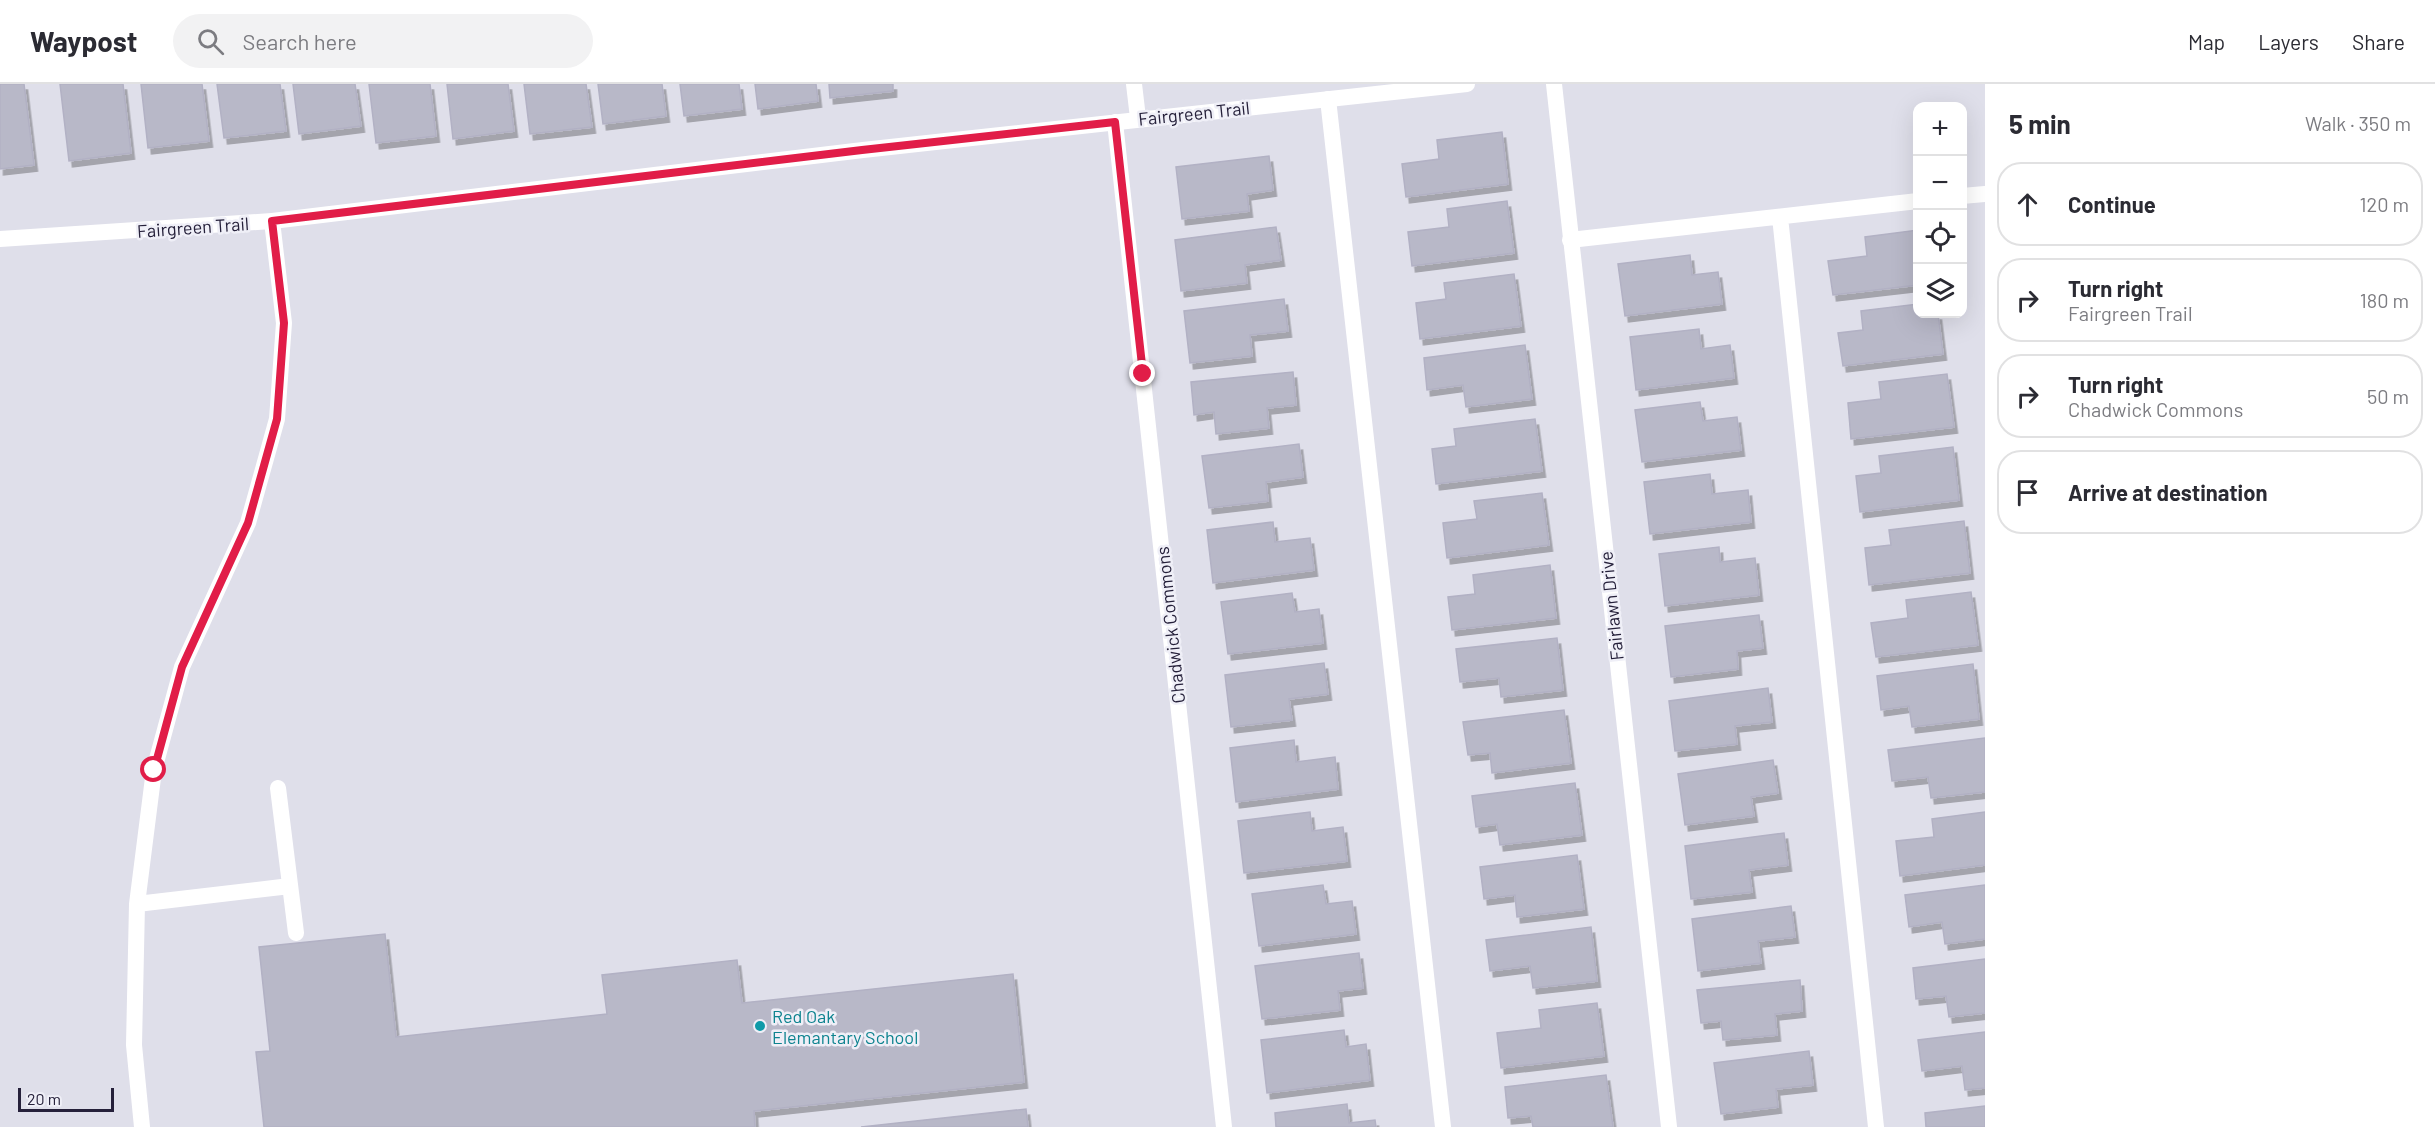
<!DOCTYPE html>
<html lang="en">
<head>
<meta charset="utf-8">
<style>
	:root { --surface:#fff; --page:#f2f2f3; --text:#2b2b33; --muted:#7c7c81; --line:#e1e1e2 }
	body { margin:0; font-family:Barlow,sans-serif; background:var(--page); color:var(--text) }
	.controls { position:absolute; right:18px; top:18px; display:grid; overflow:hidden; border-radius:12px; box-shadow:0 6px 24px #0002 }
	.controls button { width:54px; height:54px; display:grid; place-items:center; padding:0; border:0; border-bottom:2px solid var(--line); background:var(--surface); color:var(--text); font:30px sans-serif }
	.scale { position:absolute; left:18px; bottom:15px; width:96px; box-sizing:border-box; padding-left:6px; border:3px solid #25203a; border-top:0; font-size:16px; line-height:21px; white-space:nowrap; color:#25203a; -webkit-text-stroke:4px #efeff7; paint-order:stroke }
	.stop { position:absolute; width:18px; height:18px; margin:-14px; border:4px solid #e11d48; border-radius:50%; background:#fff }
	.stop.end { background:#e11d48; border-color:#fff; box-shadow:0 2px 6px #0008 }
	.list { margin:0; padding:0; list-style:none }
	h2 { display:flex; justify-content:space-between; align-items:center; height:78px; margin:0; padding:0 24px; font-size:26px }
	h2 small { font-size:20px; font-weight:400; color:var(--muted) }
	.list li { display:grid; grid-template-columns:39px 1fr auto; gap:18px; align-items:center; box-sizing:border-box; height:84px; margin:0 12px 12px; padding:0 12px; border:2px solid var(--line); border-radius:24px }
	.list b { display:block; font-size:22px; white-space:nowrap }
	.list p { margin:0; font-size:20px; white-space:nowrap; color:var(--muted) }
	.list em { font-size:20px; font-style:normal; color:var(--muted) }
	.icon { flex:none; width:33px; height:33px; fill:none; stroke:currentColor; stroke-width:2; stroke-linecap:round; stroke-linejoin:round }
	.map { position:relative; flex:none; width:1985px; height:1043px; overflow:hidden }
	header { display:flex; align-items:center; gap:36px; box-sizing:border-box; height:84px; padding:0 30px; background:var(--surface); border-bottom:2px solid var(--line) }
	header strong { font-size:28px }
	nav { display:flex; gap:33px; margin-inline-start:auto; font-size:21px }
	.search { width:420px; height:54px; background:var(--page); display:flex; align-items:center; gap:15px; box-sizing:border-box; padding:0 21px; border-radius:33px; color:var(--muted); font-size:22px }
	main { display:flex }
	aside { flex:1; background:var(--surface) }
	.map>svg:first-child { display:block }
	.building { fill:#b8b8c8; stroke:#b2b1c4; stroke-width:1.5; filter:url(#shadow) }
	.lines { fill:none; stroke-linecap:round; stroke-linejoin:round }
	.service { stroke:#fff; stroke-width:16 }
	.minor { stroke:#fff; stroke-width:16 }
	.route { stroke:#e11d48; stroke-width:8 }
	.culture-dot { fill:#0f9aa8; stroke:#efeff7; stroke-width:2 }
	.labels { text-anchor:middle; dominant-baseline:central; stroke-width:5; stroke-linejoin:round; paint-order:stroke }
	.street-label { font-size:18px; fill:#25203a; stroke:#efeff7 }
	.culture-label { font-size:18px; fill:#0d838f; stroke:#efeff7; text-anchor:start }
</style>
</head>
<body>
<header>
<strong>Waypost</strong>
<div class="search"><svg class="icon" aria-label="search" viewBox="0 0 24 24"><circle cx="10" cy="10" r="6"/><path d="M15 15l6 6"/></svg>Search here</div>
<nav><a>Map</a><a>Layers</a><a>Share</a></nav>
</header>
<main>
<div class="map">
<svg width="1985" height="1043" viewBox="0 0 1985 1043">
	<defs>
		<filter id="shadow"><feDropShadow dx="3.5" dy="6" stdDeviation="0" flood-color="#0004"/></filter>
	</defs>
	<rect width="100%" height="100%" fill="#dfdfea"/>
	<path class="building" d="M0,0H24L34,81L0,85Z
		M60,0H123L131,69L69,77Z
		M141,0H202L209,57L148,64Z
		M217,0H280L286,47L224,54Z
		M293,0H355L361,42L299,50Z
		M369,0H430L436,52L376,59Z
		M447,0H508L514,47L453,55Z
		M524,0H586L592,43L530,50Z
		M598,0H662L666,32L603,40Z
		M680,0H739L742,25L684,32Z
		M755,0H816L818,17L758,25Z
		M829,0H893V7L830,14Z
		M1502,48L1508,100L1406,113L1402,80L1439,75L1437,56Z
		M1269,72L1273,106L1247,110L1249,127L1182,135L1176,83Z
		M1507,117L1514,169L1412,182L1408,148L1449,143L1447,125Z
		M1276,143L1281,176L1245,181L1247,199L1181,207L1175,156Z
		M1918,146V201L1833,211L1828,177L1867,172L1865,153Z
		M1690,171L1692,191L1718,188L1722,220L1625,232L1618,180Z
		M1514,190L1521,242L1420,255L1416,219L1446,215L1444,199Z
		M1284,215L1288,247L1250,251L1252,272L1190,279L1184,227Z
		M1918,220V230H1938L1943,270L1843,282L1838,249L1863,246L1861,227Z
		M1699,245L1701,265L1730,261L1734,294L1636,306L1630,253Z
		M1525,261L1532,315L1466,323L1463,301L1427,306L1424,274Z
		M1293,288L1296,321L1267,324L1269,344L1216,350L1214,328L1194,331L1191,298Z
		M1947,290L1954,343L1851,355L1848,319L1881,315L1879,298Z
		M1700,318L1703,337L1737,333L1741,366L1642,378L1635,326Z
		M1535,335L1542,387L1436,400L1432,365L1456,362L1454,345Z
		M1299,360L1303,393L1266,398L1268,417L1209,424L1202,372Z
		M1953,363L1959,416L1860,428L1856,392L1881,389L1879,372Z
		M1710,390L1712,410L1748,406L1751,438L1650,450L1644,398Z
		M1542,409L1549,461L1447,474L1443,439L1477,435L1474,417Z
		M1964,437L1970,489L1869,501L1865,464L1891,461L1889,446Z
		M1273,438L1275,458L1310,454L1314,486L1213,499L1207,446Z
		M1719,463L1720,478L1755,474L1759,511L1665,522L1659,470Z
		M1550,481L1556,534L1452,546L1448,513L1475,510L1473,491Z
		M1971,508L1978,561L1876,573L1871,539L1908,534L1906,516Z
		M1292,509L1295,528L1319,525L1323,559L1228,570L1221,518Z
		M1759,531L1763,564L1737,567L1738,585L1671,593L1665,542Z
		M1557,554L1563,606L1501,613L1499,594L1460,598L1456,565Z
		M1324,579L1328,610L1289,615L1292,636L1231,643L1225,591Z
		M1973,580L1979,635L1912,643L1909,622L1881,626L1877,592Z
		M1768,604L1772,638L1735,642L1737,660L1675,667L1669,617Z
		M1564,626L1571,679L1492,689L1490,669L1468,671L1463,638Z
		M1985,654V708L1931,714L1928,693L1892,697L1888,666Z
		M1294,656L1296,678L1335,673L1338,705L1236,718L1230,664Z
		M1773,676L1778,709L1751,713L1754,732L1685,741L1678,690Z
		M1575,699L1582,751L1500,761L1497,740L1476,743L1472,712Z
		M1310,728L1312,747L1343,743L1347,777L1244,789L1238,737Z
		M1985,728V781L1900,792L1896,757L1934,753L1932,735Z
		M1784,749L1788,781L1749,786L1752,808L1691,815L1685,762Z
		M1577,771L1584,825L1517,833L1515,811L1484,815L1480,783Z
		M1323,801L1326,820L1352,817L1356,850L1259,862L1252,810Z
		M1985,801V855L1945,860L1942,838L1909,843L1905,811Z
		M1791,822L1795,853L1758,857L1761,879L1698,887L1692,835Z
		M1591,843L1597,897L1533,904L1530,882L1490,887L1486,856Z
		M385,850L396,953L607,930L602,891L737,876L742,919L1013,890L1024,998L754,1027L755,1043H264L256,968L270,967L259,863Z
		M1359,869L1363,904L1338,907L1340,926L1262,935L1255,882Z
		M1985,875V929L1949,933L1946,912L1916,915L1913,884Z
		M1800,896L1802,927L1775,930L1777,951L1723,956L1721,937L1701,939L1697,906Z
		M1597,919L1604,972L1501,984L1497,949L1541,944L1539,926Z
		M1344,946L1346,963L1366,960L1370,996L1267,1009L1261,956Z
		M1985,948V1004L1965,1006L1962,982L1922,987L1918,956Z
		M1809,967L1813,1001L1776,1005L1778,1023L1721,1030L1714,979Z
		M1606,991L1613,1043H1533L1531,1032L1508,1034L1505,1003Z
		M1347,1020L1349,1039L1375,1036L1376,1043H1276L1275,1029Z
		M1985,1022V1043H1926L1925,1029Z
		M1026,1025L1028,1043H861Z"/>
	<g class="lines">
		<path class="service" d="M1134,0L1138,34
			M1328,15L1443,1043
			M1962,112L1985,110
			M1780,133L1876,1043
			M1570,156L1918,117
			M278,704L296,849
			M137,820L290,802
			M142,1043L134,961L137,820L154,686L182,583L248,439L277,335L284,239L272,137"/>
		<path class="minor" d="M1554,0L1669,1043
			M1115,38L1224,1043
			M0,155L272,137L863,66L1467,0"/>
	</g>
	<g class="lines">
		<path class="route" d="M154,686L182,583L248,439L277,335L284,239L272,137L862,66L1115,38L1143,290"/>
	</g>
	<circle class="culture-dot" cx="760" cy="942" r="6"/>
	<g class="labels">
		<g class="street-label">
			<text transform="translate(1194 29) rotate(-6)">Fairgreen Trail</text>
			<text transform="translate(193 143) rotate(-4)">Fairgreen Trail</text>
			<text transform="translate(1611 522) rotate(-96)">Fairlawn Drive</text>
			<text transform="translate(1170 541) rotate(-96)">Chadwick Commons</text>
		</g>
		<g class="culture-label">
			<text x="772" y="932">Red Oak<tspan x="772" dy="21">Elemantary School</tspan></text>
		</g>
	</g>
</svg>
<div class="controls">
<button>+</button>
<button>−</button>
<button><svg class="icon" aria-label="locate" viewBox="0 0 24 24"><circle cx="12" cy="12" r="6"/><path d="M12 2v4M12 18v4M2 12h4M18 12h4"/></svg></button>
<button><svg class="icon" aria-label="layers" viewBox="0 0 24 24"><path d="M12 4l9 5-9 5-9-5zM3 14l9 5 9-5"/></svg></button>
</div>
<div class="scale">20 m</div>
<div class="stop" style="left:154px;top:686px"></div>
<div class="stop end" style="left:1143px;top:290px"></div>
</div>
<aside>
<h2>5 min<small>Walk · 350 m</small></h2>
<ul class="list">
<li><svg class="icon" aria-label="ahead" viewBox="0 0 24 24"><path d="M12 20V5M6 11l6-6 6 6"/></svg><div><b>Continue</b></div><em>120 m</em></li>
<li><svg class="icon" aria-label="right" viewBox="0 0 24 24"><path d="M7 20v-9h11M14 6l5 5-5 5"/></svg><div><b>Turn right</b><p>Fairgreen Trail</p></div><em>180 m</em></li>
<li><svg class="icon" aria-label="right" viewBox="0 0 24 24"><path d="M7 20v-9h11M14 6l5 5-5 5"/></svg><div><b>Turn right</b><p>Chadwick Commons</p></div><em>50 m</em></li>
<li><svg class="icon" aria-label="arrive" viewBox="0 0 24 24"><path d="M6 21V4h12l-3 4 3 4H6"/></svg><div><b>Arrive at destination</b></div></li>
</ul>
</aside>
</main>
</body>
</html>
